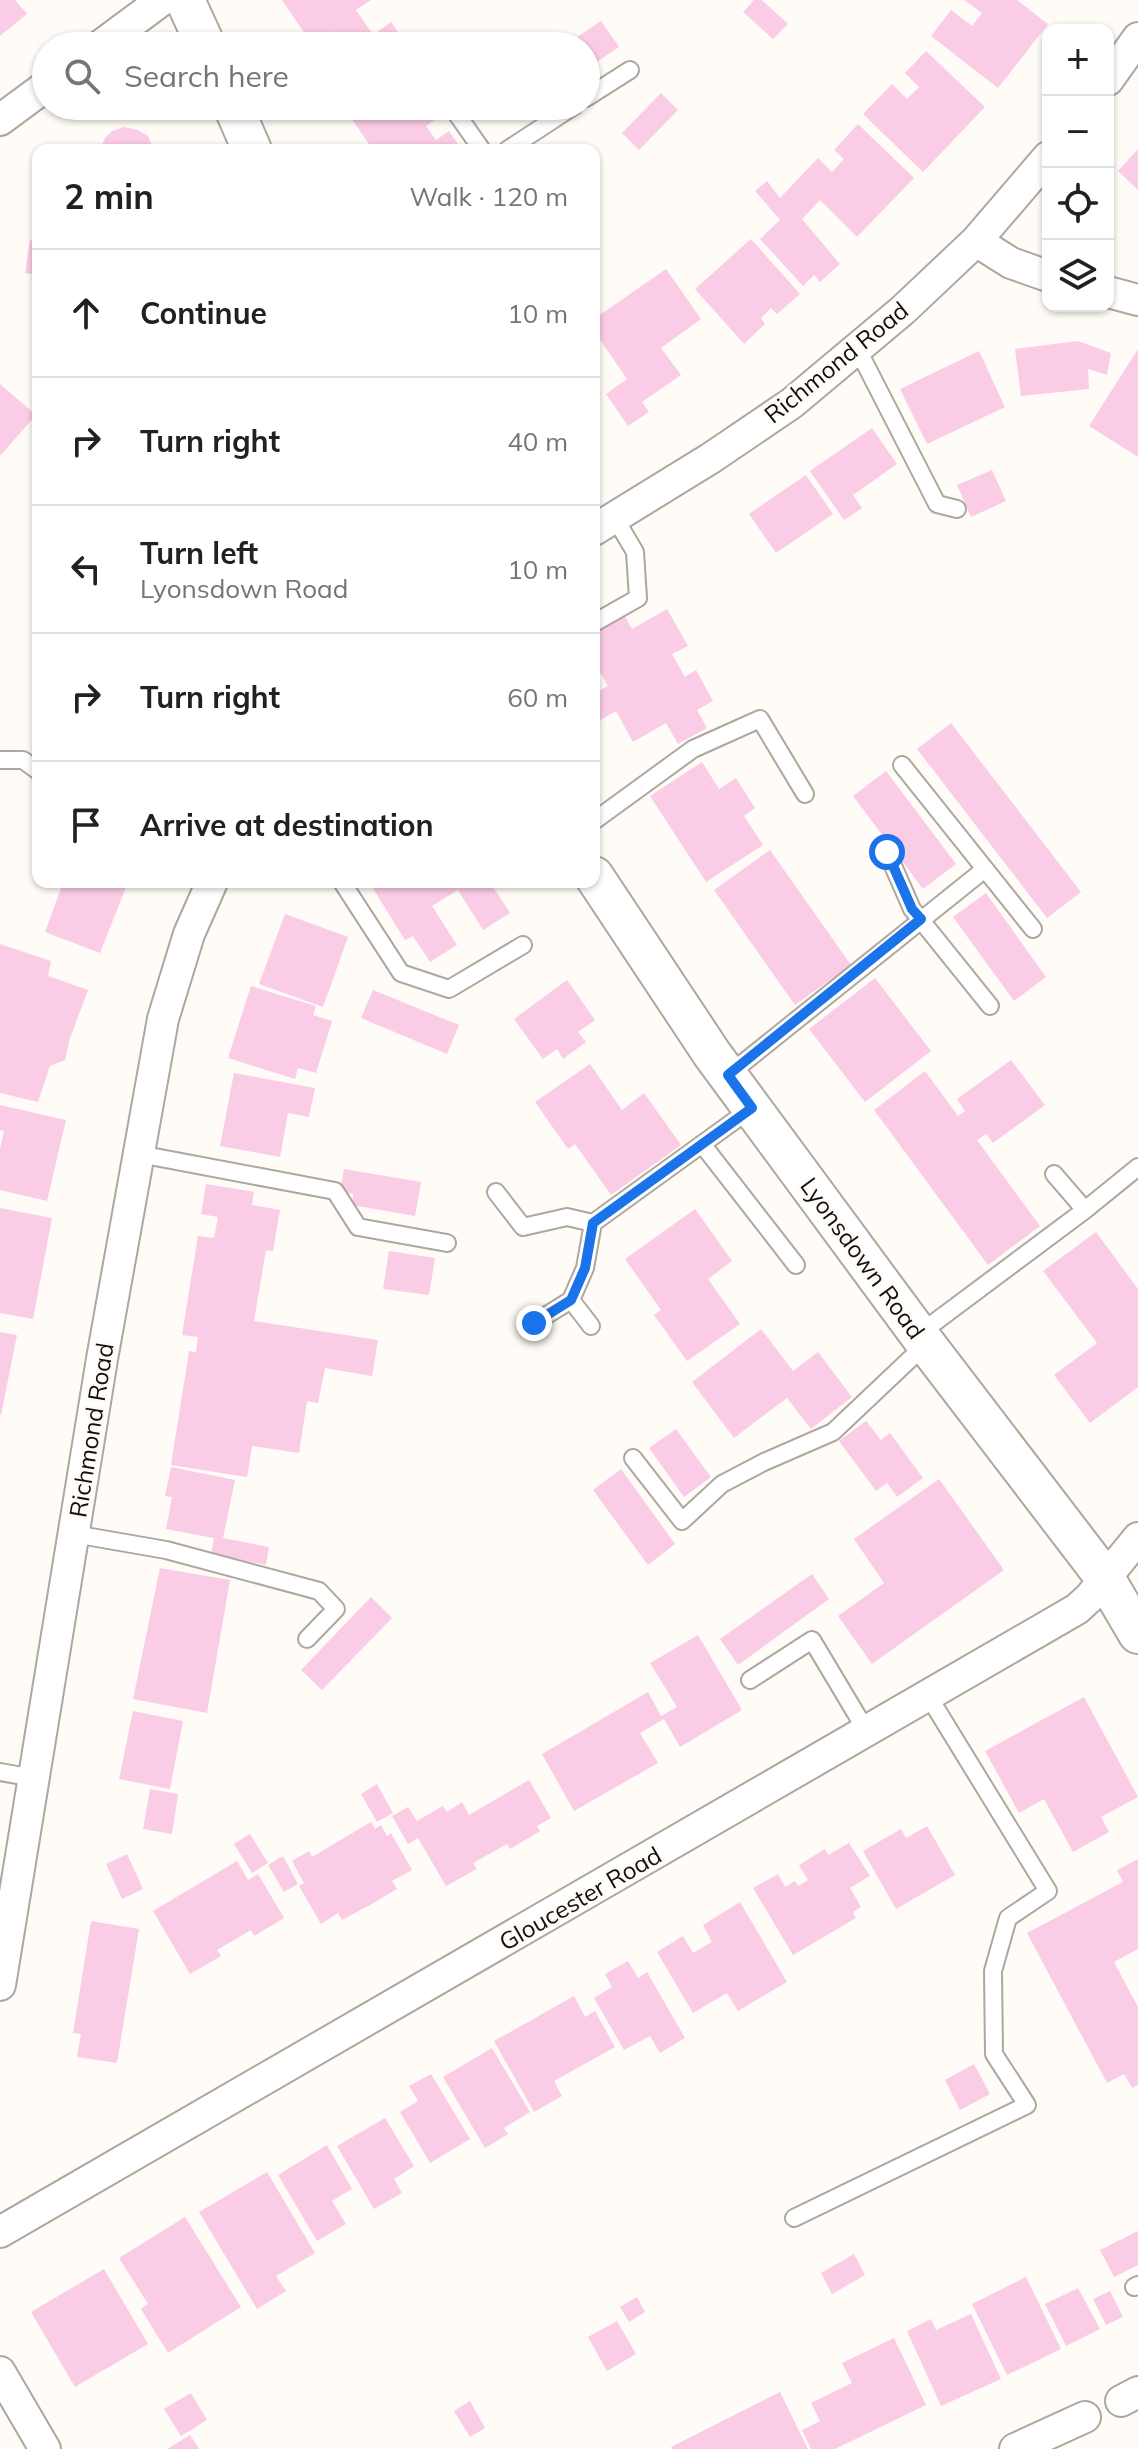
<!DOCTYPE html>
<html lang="en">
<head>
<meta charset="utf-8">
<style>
	:root { --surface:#fff; --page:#f2f2f2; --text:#202124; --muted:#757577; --line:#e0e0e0 }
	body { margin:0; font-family:Mulish,sans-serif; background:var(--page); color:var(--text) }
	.controls { position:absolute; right:24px; top:24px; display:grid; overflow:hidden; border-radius:16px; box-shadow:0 2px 6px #0004 }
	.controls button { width:72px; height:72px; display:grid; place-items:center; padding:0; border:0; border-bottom:2px solid var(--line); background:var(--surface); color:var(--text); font:40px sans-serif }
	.stop { position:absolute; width:24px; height:24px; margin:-18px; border:6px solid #1a73e8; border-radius:50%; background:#fff }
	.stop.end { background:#1a73e8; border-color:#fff; box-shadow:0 2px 8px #0008 }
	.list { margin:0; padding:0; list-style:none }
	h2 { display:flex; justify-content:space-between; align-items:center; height:104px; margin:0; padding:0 32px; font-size:34px }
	h2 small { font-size:26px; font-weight:400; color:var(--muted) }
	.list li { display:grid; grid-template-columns:52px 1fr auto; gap:24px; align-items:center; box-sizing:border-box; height:128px; padding:0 32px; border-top:2px solid var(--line) }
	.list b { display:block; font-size:30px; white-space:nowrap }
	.list p { margin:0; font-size:26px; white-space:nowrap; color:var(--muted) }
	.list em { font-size:26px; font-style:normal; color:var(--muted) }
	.icon { flex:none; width:44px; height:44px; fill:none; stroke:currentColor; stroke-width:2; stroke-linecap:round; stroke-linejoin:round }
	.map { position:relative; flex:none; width:1138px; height:2449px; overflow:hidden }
	.search { position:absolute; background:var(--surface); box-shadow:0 2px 6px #0004; left:32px; top:32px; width:568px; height:88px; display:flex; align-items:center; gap:20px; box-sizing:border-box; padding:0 28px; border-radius:44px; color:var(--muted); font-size:30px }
	.panel { position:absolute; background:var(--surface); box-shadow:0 2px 6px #0004; left:32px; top:144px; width:568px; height:744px; border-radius:16px }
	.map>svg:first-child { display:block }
	.building { fill:#fbcce5 }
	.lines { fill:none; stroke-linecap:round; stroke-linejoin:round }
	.service-casing { stroke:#ada79f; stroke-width:20 }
	.minor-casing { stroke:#ada79f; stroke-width:34 }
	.tertiary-casing { stroke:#ada79f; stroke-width:42 }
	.service { stroke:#fff; stroke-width:16 }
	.minor { stroke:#fff; stroke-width:30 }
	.tertiary { stroke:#fff; stroke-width:38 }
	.route { stroke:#1a73e8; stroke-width:10 }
	.labels { text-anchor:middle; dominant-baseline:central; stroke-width:6; stroke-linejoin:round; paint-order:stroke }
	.street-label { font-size:24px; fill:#110f0c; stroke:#fffbf6 }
</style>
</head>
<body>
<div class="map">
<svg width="1138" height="2449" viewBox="0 0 1138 2449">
	<rect width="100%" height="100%" fill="#fffbf6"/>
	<path class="building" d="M0,0H15L27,14L0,36Z
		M282,0H371L356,10L373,35L391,22L408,46H340L330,31L311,43Z
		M754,0H762L788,24L773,39L743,12Z
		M964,0H1017L1048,24L998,88L931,36L951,10L972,26L982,13Z
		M601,21L619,47L586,69V46H564Z
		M926,51L985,107L923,172L863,114L892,84L907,99L919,87L905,73Z
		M661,93L678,110L639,150L622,133Z
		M343,106H448L450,109L426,126L436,140L449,131L462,150H373Z
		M506,106H532L514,118Z
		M858,124L914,178L857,237L820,200L802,219L840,264L820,282L814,275L803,286L760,239L780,220L755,191L767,181L780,198L818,158L832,172L844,159L834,150Z
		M124,127L138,130L148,136L154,150H100L105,138L112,131Z
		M1138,149V190L1118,171Z
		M751,239L800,294L777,314L771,308L761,318L765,324L744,344L695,289Z
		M30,240L38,241V275L25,273Z
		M666,269L701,319L661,348L681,375L642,402L649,412L628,426L606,394L627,379L594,331V319Z
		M1078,341L1111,353L1107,375L1088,369L1089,389L1021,396L1015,349Z
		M1138,349V457L1089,426Z
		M979,351L1005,407L927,444L900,389Z
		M0,384L36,415L0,456Z
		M872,428L897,464L853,495L862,508L844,520L810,471Z
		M992,470L1006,501L971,517L957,485Z
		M806,475L833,514L776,553L749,514Z
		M667,609L688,646L672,654L685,677L696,670L713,701L697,710L707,728L678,744L666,723L633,742L616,711L594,724V694L608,686L594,662V630L623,613L632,629Z
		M951,723L1081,892L1047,918L917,749Z
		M702,762L719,789L736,778L755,808L744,816L763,845L706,882L650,796Z
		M886,771L956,864L923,889L853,796Z
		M770,850L851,965L795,1005L714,890Z
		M47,882H128L100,953L45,932L61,888Z
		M369,882H501L493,887L510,913L483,930L458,890L432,906L457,945L430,962L413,936L405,940Z
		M986,893L1046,977L1014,1001L953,917Z
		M285,914L348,937L323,1007L259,984Z
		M0,944L51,961L48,976L88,990L70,1038L65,1060L50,1066L38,1102L0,1093Z
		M875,978L931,1051L865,1102L809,1029Z
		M567,980L595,1020L578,1032L586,1042L563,1059L557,1049L543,1059L514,1019Z
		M251,986L316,1006L313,1015L332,1021L316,1073L298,1068L295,1079L228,1058Z
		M373,990L459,1025L447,1054L361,1018Z
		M1011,1060L1045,1105L993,1143L986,1134L977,1140L1040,1226L988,1265L874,1110L925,1071L958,1116L965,1111L957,1099Z
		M590,1064L622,1110L644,1093L681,1145L611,1195L575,1144L568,1149L535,1102Z
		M234,1073L315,1088L309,1117L288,1113L280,1157L220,1146Z
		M0,1105L66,1120L47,1201L0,1190V1149L4,1131L0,1130Z
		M344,1169L421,1182L415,1216L352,1205L353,1194L340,1192Z
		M206,1184L254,1192L252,1205L280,1210L273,1251L266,1250L254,1321L378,1340L372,1376L325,1368L318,1403L307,1401L299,1453L252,1446L247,1477L171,1465L189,1351L196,1352L198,1337L182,1335L198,1236L214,1238L218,1217L201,1214Z
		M0,1208L52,1218L33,1319L0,1313Z
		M695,1209L732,1261L708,1279L740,1324L687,1361L654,1315L661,1310L625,1259Z
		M1096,1232L1138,1289V1387L1090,1423L1054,1375L1097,1343L1043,1271Z
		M389,1251L435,1258L429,1295L383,1289Z
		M761,1329L793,1371L818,1352L852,1397L811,1429L787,1398L734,1438L692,1382Z
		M0,1332L17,1335L1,1415H0Z
		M866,1421L881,1440L890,1433L923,1478L897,1497L887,1483L876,1491L839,1441Z
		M676,1429L711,1477L684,1497L649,1448Z
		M171,1467L235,1480L223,1538L269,1547L266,1565L211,1554L214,1538L166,1529L172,1497L165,1496Z
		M621,1469L675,1544L648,1565L593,1490Z
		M939,1479L1004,1570L872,1664L838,1616L884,1583L854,1539Z
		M160,1568L230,1580L207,1713L133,1699Z
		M812,1574L829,1599L738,1665L720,1639Z
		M371,1597L392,1618L322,1690L301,1670Z
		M698,1635L742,1710L680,1747L664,1719L640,1733L658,1763L574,1811L542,1754L648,1692L661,1716L677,1707L650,1663Z
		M1084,1697L1138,1797L1101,1817L1109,1832L1073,1852L1044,1799L1019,1813L985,1751Z
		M133,1711L183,1721L170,1789L119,1779Z
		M529,1780L551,1818L537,1826L540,1831L510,1849L507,1844L473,1863L477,1869L446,1886L418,1838L408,1844L392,1816L408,1807L417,1821L443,1806L447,1812L462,1802L469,1815Z
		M377,1784L393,1813L377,1822L361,1794Z
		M150,1789L178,1794L172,1834L143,1829Z
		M371,1822L375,1829L381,1825L387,1836L391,1833L412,1870L392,1881L397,1889L370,1905L342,1920L338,1913L321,1924L299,1886L304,1883L292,1861L309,1851L312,1857Z
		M927,1826L955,1875L896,1909L863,1851L901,1829L906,1838Z
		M250,1834L268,1863L252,1873L234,1844Z
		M849,1843L870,1876L850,1888L861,1907L853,1912L856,1918L793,1955L753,1888L778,1874L785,1887L795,1881L798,1886L808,1880L799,1865L825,1849L828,1855Z
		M127,1854L143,1889L122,1899L106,1864Z
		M283,1856L298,1884L284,1892L268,1865Z
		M1138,1859V1949L1114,1962L1138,2007V2085L1132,2088L1124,2074L1107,2083L1027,1933L1123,1882L1117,1870Z
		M237,1861L248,1880L258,1874L284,1918L254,1936L251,1930L217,1950L221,1956L190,1974L153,1911Z
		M740,1902L787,1982L738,2011L727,1993L693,2013L657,1952L683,1936L693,1953L712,1942L703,1925Z
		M91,1921L139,1929L117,2063L77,2057L81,2034L73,2033Z
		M628,1961L638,1978L647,1972L685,2038L660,2053L650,2036L624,2050L594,1998L612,1987L605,1974Z
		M574,1996L585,2017L595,2011L615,2047L554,2081L562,2096L534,2112L494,2041Z
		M492,2048L530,2112L504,2128L508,2134L485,2148L443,2077Z
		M974,2064L990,2094L960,2110L945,2080Z
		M431,2074L470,2139L430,2163L400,2112L418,2101L409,2086Z
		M385,2118L414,2166L394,2179L402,2193L374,2209L337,2146Z
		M327,2145L352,2189L332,2201L346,2224L317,2241L278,2175Z
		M267,2172L315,2253L276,2276L286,2291L257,2309L199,2212Z
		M185,2217L241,2307L168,2353L141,2309L148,2304L119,2258Z
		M1138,2231V2265L1114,2277L1100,2250Z
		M854,2254L865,2275L832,2294L821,2273Z
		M104,2269L148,2344L75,2387L31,2312Z
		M1026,2277L1061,2349L1007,2375L972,2304Z
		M1078,2288L1100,2329L1066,2346L1045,2304Z
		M1110,2291L1123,2317L1106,2325L1093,2299Z
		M637,2297L645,2312L629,2322L620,2307Z
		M971,2314L1001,2379L941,2406L907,2331L931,2319L936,2330Z
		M617,2321L636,2354L607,2371L588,2337Z
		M894,2338L926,2405L835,2449H811L802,2430L820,2421L811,2403L852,2383L842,2363Z
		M780,2392L808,2449H672L671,2447Z
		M191,2393L207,2420L181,2436L164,2409Z
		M470,2401L485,2428L470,2437L454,2411Z
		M190,2435L199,2449H167Z"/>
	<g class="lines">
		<g class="service-casing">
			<path id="service" d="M586,98L630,70
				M459,106L454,110L482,150
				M507,150L574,106
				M857,348L937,504L957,509
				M594,623L638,598L635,552L615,518
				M0,760H23L38,771
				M902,765L1033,929
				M594,821L693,749L760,719L805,794
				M887,852L912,909L990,1006
				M342,882L401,973L449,989L523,945
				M728,1075L985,869
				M702,1144L796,1265
				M139,1154L335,1191L358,1227L447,1243
				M1054,1174L1085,1210
				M496,1192L523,1227L567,1217L593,1223L752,1108
				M534,1323L571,1300
				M591,1326L571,1300L585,1268L593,1223
				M919,1334L1085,1210L1138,1167
				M633,1458L682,1521L722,1484L764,1462L833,1432L926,1344
				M74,1534L166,1550L319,1591L336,1609L307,1639
				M750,1680L812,1640L867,1732
				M0,1772L34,1778
				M794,2218L1027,2105L994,2054L993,1971L1008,1918L1048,1891L929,1697
				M1134,2287L1138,2285"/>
		</g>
		<g class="minor-casing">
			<path id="minor" d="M100,46L162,0
				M1108,80L1138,38
				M0,120L46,86
				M976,241L1011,263L1048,276
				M1108,292L1138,300
				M594,530L711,458L792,403L903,310L976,241L1048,157
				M0,1985L102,1359L163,1019L189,934L212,882
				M0,2232L1077,1609L1090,1597L1138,1538
				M0,2372L45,2449
				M1121,2401L1138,2392
				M1015,2449L1085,2417"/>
		</g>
		<g class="tertiary-casing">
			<path id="tertiary" d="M185,0L206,46
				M233,106L252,150
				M594,876L712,1054L926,1344L1105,1578L1138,1634"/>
		</g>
		<use href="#service" class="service"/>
		<use href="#minor" class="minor"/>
		<use href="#tertiary" class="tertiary"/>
	</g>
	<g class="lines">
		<path class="route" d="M534,1323L571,1300L585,1268L593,1223L752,1108L728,1075L921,919L912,909L887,852"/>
	</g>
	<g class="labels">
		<g class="street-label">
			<text transform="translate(836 362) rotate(-39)">Richmond Road</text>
			<text transform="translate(863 1258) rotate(54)">Lyonsdown Road</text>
			<text transform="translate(91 1430) rotate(-81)">Richmond Road</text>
			<text transform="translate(580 1898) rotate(-30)">Gloucester Road</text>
		</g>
	</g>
</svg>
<div class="controls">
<button>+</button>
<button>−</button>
<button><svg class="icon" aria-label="locate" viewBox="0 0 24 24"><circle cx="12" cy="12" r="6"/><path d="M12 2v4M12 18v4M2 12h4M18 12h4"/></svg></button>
<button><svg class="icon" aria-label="layers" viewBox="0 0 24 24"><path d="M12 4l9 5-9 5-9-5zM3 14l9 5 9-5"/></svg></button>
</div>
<div class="stop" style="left:887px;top:852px"></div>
<div class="stop end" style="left:534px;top:1323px"></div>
<div class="search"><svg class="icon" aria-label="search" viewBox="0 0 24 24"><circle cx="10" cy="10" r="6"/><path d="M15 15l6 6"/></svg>Search here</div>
<section class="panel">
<h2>2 min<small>Walk · 120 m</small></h2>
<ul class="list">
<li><svg class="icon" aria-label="ahead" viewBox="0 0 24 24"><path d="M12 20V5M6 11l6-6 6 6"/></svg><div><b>Continue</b></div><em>10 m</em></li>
<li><svg class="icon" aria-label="right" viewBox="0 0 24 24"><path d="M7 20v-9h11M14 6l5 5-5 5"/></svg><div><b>Turn right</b></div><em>40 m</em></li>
<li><svg class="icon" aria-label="left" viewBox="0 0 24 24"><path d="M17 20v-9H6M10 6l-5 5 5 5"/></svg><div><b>Turn left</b><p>Lyonsdown Road</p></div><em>10 m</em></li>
<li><svg class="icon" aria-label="right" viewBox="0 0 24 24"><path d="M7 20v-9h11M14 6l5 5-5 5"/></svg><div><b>Turn right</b></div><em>60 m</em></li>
<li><svg class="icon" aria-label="arrive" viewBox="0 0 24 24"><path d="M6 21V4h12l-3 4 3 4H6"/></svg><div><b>Arrive at destination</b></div></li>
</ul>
</section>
</div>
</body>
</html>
